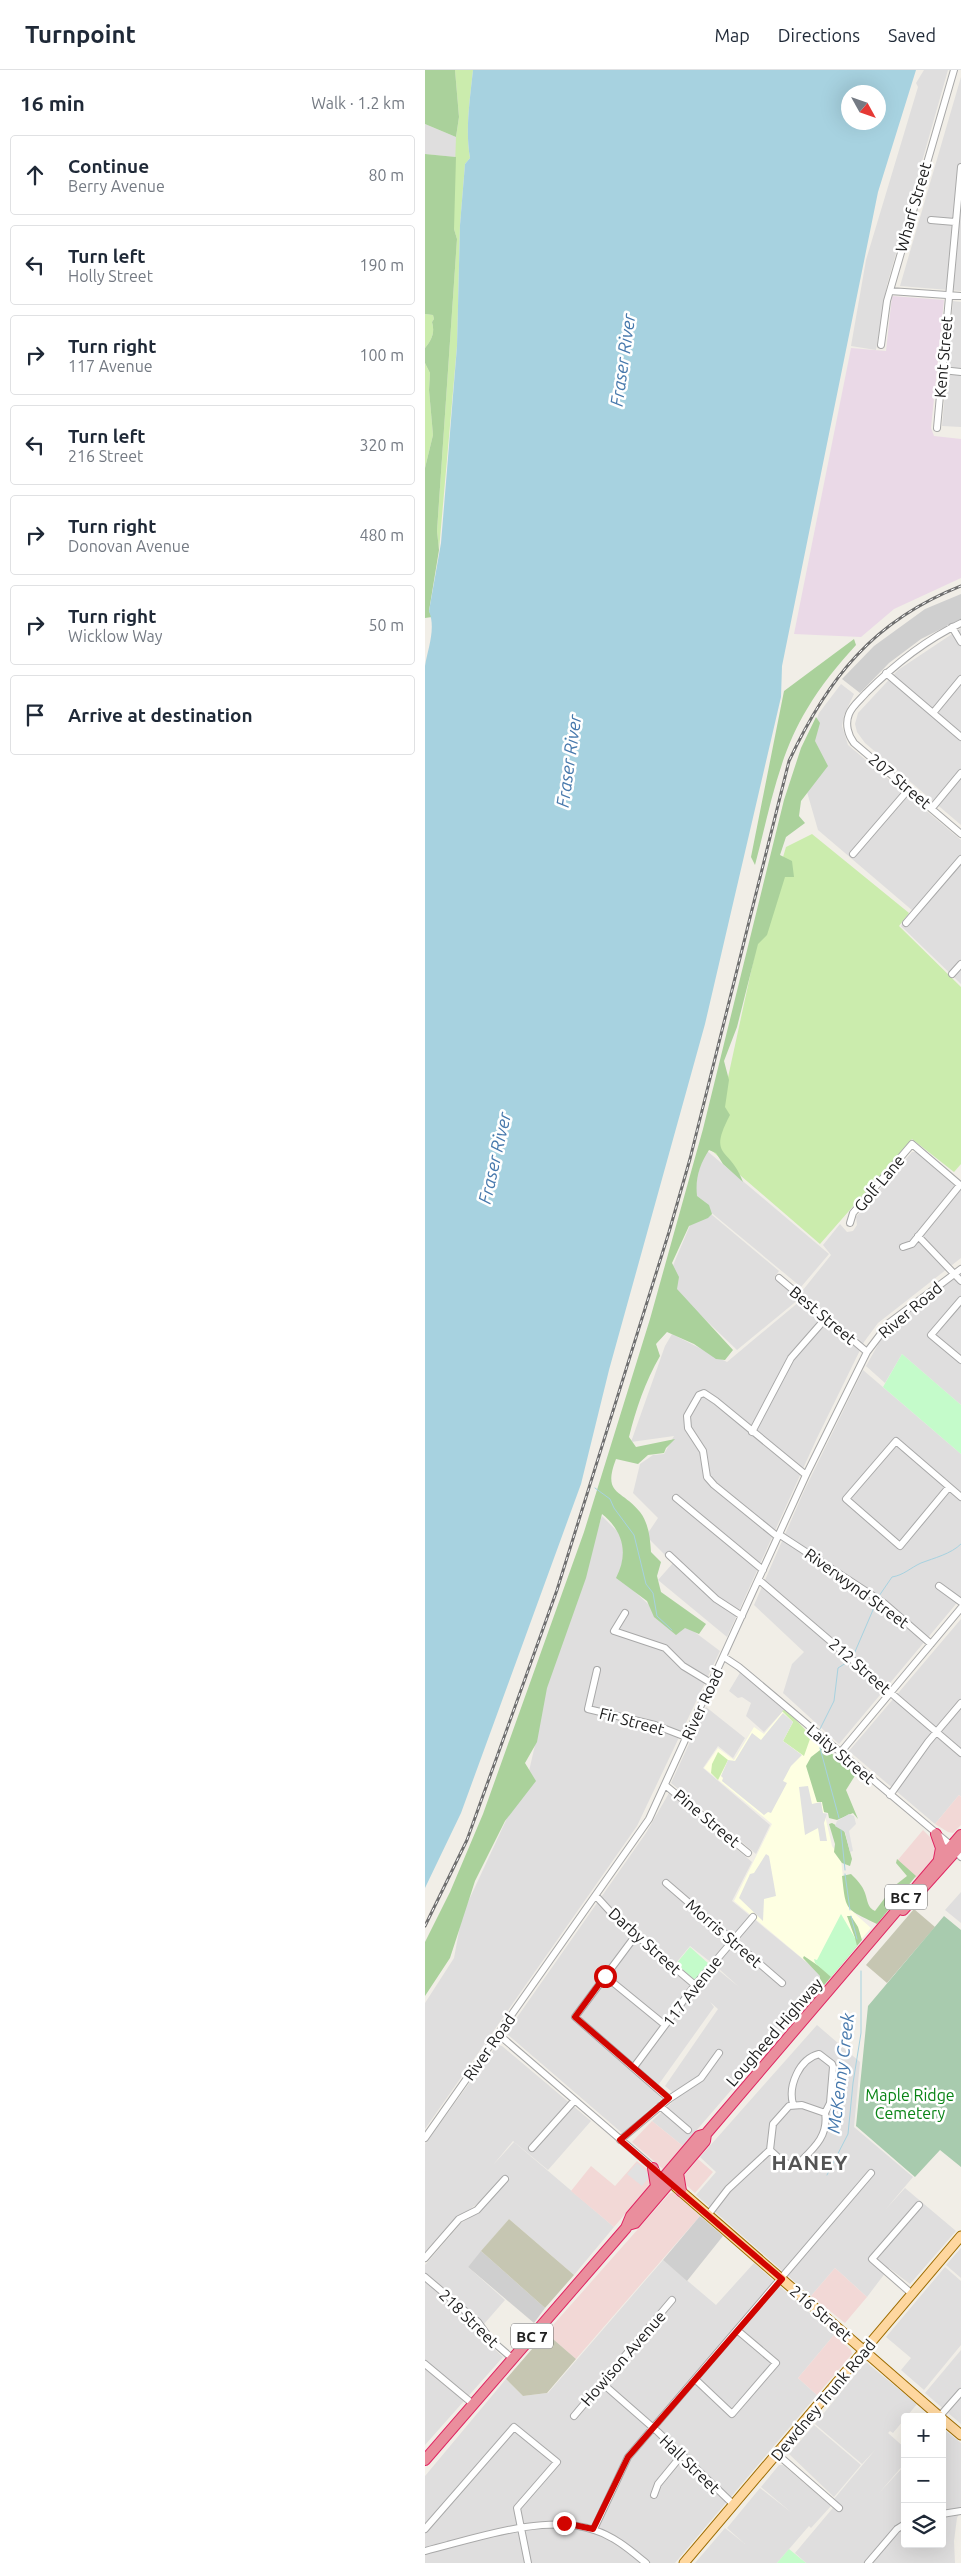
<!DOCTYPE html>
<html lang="en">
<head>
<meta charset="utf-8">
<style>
	:root { --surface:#fff; --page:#f2f2f3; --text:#1f2937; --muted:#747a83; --line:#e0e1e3 }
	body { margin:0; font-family:Ubuntu,sans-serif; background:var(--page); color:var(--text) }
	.controls { position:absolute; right:15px; bottom:15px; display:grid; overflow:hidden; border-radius:5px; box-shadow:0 5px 20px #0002 }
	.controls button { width:45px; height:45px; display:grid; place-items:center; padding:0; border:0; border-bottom:1px solid var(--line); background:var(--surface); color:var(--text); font:25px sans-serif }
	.compass { position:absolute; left:416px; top:15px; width:45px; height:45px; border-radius:50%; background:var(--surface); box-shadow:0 5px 20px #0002; rotate:130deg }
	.stop { position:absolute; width:15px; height:15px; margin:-11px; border:4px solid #d10400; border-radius:50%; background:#fff }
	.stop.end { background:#d10400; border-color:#fff; box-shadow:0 1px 5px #0008 }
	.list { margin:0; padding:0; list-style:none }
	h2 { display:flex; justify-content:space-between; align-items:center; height:65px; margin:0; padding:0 20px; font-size:21px }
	h2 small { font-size:16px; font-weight:400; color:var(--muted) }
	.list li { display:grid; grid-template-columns:32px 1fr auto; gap:15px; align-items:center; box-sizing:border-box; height:80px; margin:0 10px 10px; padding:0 10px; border:1px solid var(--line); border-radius:5px }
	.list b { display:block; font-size:19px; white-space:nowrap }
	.list p { margin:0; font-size:16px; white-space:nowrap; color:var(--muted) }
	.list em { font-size:16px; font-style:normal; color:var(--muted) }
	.icon { flex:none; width:28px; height:28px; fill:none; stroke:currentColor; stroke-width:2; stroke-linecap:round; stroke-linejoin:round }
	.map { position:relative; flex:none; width:536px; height:2493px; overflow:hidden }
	header { display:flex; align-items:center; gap:30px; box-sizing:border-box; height:70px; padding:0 25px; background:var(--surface); border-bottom:1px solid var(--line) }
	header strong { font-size:24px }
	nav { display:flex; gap:28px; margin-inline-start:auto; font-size:18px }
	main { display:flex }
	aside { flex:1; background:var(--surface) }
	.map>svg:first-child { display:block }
	.residential { fill:#dfdede; fill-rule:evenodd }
	.commercial { fill:#f2d8d6 }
	.industrial { fill:#ead9e7 }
	.education { fill:#feffe2 }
	.religious { fill:#cfcfcf }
	.construction { fill:#c6c6b2 }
	.grass { fill:#cbecad }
	.forest { fill:#aad19b }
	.cemetery { fill:#a8cbae }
	.park { fill:#c4fbca }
	.parking { fill:#e1e1e1 }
	.water { fill:#a7d2e0; fill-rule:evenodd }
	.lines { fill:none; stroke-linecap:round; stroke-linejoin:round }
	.stream { stroke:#a7d2e0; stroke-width:1 }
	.minor-casing { stroke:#a8a8a8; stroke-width:8 }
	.major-casing { stroke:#9d6c00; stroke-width:11 }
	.highway-casing { stroke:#e02461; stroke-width:12 }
	.minor { stroke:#fff; stroke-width:6 }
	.major { stroke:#fed79f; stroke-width:9 }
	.highway { stroke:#ea8e9d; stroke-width:10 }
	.rail-casing { stroke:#6f6f6f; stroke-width:3 }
	.rail { stroke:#fff; stroke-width:1; stroke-dasharray:4; stroke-linecap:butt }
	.route { stroke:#d10400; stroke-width:6 }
	.labels { text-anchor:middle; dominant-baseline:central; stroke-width:5; stroke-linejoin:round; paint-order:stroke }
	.shield { fill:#fff; stroke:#646464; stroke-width:1 }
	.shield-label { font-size:15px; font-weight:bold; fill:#212121 }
	.street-label { font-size:16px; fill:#212121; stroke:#fff }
	.park-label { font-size:16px; fill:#098416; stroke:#fff }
	.water-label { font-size:18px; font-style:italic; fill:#4678ac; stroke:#fff }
	.district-label { font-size:21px; font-weight:bold; letter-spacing:1px; fill:#545454; stroke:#fff }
</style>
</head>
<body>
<header>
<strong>Turnpoint</strong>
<nav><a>Map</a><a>Directions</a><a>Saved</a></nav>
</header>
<main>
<aside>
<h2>16 min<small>Walk · 1.2 km</small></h2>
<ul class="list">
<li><svg class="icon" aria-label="ahead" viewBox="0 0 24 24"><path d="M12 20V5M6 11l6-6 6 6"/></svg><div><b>Continue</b><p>Berry Avenue</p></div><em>80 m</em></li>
<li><svg class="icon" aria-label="left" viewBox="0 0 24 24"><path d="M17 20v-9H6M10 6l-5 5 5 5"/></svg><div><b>Turn left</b><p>Holly Street</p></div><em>190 m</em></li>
<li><svg class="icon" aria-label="right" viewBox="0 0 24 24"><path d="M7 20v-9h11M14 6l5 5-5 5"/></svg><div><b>Turn right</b><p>117 Avenue</p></div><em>100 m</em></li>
<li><svg class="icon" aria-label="left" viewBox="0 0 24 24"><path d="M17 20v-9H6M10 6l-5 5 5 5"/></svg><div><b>Turn left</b><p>216 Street</p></div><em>320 m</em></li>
<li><svg class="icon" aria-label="right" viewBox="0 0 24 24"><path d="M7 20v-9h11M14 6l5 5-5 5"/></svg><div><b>Turn right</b><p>Donovan Avenue</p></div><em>480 m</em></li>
<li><svg class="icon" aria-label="right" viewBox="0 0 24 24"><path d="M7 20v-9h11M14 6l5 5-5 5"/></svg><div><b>Turn right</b><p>Wicklow Way</p></div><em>50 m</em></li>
<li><svg class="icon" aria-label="arrive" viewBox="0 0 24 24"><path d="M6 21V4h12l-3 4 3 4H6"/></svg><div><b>Arrive at destination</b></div></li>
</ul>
</aside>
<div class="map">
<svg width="536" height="2493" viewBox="0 0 536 2493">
	<rect width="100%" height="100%" fill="#f1eee7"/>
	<path class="residential" d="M499,0H523L462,215L451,280L426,276L441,190L493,17L491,13Z
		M536,7V221L475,216Z
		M0,54L31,67V87L0,84Z
		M528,231L536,232V357L517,356Z
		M536,558V755L440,673L432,662L430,654L433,643L473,600Z
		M416,614L429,624L419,645L417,656L423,675L536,770V914L476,856L488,841L393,760L382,722L381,678L394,643Z
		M281,1080L404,1184L376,1217L265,1125Z
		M487,1082H492L528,1114L536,1115V1188L453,1253L439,1272L391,1370L302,1567L233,1510L248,1493L221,1466L233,1448L208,1423L215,1394L228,1385L239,1384L249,1366L206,1372L240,1276L247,1264L302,1292L375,1231L378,1220L406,1185L398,1175L415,1154L422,1162L428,1161L432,1155L431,1147Z
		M274,1134L354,1201L349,1208L374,1229L312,1280L241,1212Z
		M536,1203V1335L477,1284L460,1313L441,1296L455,1271L477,1247Z
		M438,1300L536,1384V1528L414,1674L358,1623L367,1594L379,1582L329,1535L379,1421Z
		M177,1446L198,1467L209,1521L235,1545L263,1557L295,1581L212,1756L0,2059V1933L29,1888L37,1845L104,1701L110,1675L109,1646Z
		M536,1549V1727L534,1725L510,1754L424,1681Z
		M316,1601L360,1639L339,1662L321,1646L326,1633L317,1627L313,1628L304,1621Z
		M281,1637L320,1668L308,1688L293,1676L278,1698L345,1755L331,1784L246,1713Z
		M244,1723L327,1792L307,1831L402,1909L258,2076L227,2051L253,2027L240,2016L293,1939L285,1932L289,1937L229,2021L237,2029L197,2063L81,1963L221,1763ZM265,1876L292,1897L314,1917L292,1899L272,1922L246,1899Z
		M536,1822V1853L520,1840Z
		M392,1955L435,1992L429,2057L488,2107L461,2139L480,2118L531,2161L485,2214L464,2198L442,2227L410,2198L386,2226L271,2125L291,2102L275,2087Z
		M72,1975L77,1976L166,2051L123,2100L88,2071L68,2095L89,2072L189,2157L149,2205L84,2149L43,2197L80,2230L59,2254L0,2204V2195L36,2153L53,2143L85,2108L80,2105L60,2128L25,2154L0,2182V2074Z
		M536,2178V2208L521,2195Z
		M238,2190L291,2235L329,2193L409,2265L373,2308L392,2325L250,2493H0V2406L81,2309L98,2326L123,2323Z
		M520,2197L536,2211V2275L499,2320L476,2300L486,2288L461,2267Z
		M0,2211L51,2254L66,2276L78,2287L0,2375Z
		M536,2280V2354L500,2323Z
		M442,2293L492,2334L468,2363L465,2361L463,2363L480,2378V2393L454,2423L480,2395V2474H517V2358L536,2373V2439L532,2448L529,2471L530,2493H381L370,2483L412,2433L409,2429L450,2380L437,2394L390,2354L439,2294Z
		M389,2355L436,2395L409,2427L364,2384Z
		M354,2395H358L406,2436L386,2458L384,2456L352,2493H270L300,2458L320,2474L302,2458L335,2418L367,2443L336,2417Z"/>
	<path class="commercial" d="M534,1725L536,1727V1755L528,1763L523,1762L510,1754Z
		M498,1760L513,1775L511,1786L491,1808L472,1791Z
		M227,2051L258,2076L238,2099L207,2072Z
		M273,2089L288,2102L270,2123L259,2113V2106Z
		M212,2091L225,2101L227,2112L189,2157L146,2121L166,2096L190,2116Z
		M248,2122L275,2146L151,2289L121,2263L244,2124Z
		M410,2198L442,2227L420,2253L386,2226Z
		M409,2265L426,2280L427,2284L392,2325L373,2308Z"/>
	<path class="industrial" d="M467,226L519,230L506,358L509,366L536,369V508L469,539L436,567L369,564L426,278L461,281Z"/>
	<path class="education" d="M359,1640L396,1674L393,1715L407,1776L416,1789L419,1817L428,1842L446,1858L402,1909L309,1831L347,1754L279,1698L293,1678L309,1690L329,1657L339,1664Z"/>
	<path class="religious" d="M536,524V549L496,569L464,593L435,623L417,609L449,576L500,539Z
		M275,2146L298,2166L262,2211L238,2190Z
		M56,2181L120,2238L109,2253L43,2197Z"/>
	<path class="construction" d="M489,1839L510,1857L462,1913L441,1895Z
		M84,2149L149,2205L120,2238L56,2181Z
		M121,2263L151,2289L122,2323L98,2326L81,2309Z"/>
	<path class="grass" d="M30,0H48C45,29 40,60 45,88L40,94L35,155L32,276L14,480L12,461L32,169L29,159V125L31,67L34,47Z
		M0,244L8,245L9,249L7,252C10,262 7,270 0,278Z
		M0,293L5,303L4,320L8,365L0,398Z
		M387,764L484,843L474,856L536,917V1094L529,1102L487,1069L395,1174L287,1081L332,874L361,777Z
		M361,1639L386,1666L379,1686L358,1671L368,1652L357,1641Z
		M293,1682L303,1690L293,1710L286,1703L287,1694Z"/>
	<path class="forest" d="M0,0H30L34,47L31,67L0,54Z
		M0,84L31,87L29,159L32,169L12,461L14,480L4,541L7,547L0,548V398L8,365L4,320L5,303L0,293V278C7,270 10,262 7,252L9,249L8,245L0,244Z
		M429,569L431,575C413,595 396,615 382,639C353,686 344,743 330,795L326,787L359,621Z
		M391,647L395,653L390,671L403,696L376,731L374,746L380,753L361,767L355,785L367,791L369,807H360L342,865L333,874L312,957L299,991L304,1010L300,1037L305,1045C282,1089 305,1076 318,1112L298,1094L291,1083L284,1080C275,1094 270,1108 272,1126L284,1135L287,1144L283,1148L264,1156L247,1193L254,1207L252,1219L308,1280L300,1290L291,1289L269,1274L242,1262L231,1274L235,1286C220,1312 211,1339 204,1367L211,1377L250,1369L241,1378L239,1383L223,1385L213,1394L191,1389C177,1426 197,1419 215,1442C224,1454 225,1468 226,1482L236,1492L232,1506L236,1522L281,1554L274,1564L260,1558L251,1565L229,1547L222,1531L191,1508C204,1483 198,1461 177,1444L161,1508L122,1618L112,1672L100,1693L111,1711L80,1751L50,1811L25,1888L0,1926V1872L25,1822L58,1744L159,1462L225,1249L278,1059L359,730L376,678Z
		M399,1677L431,1704L421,1720L433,1749L428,1743L412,1750L404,1748L403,1743L399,1742L397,1732H392L381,1696L386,1687Z
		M407,1753L419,1760L427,1789L425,1796L417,1793L409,1782L410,1774L404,1754Z
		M472,1789L491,1806L452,1854C420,1838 421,1842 417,1806L426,1804C431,1809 438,1816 440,1823C443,1831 442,1837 450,1841L468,1817L482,1806L471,1793Z
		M422,1846H426L433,1857L437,1870L364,1957L362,1953C364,1941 377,1930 383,1919C385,1914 392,1914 395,1909V1906L378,1888L379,1886L401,1901L430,1868Z"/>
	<path class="cemetery" d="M519,1846L536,1860V2097L515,2080L490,2107L431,2056L443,1936Z"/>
	<path class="park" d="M477,1284L536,1335V1384L458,1317Z
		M416,1844L430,1868L432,1876L406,1907L390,1893L389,1889L392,1890Z
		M265,1877L284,1894L270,1910L251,1894Z
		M364,2479L381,2493H352Z"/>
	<path class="parking" d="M358,1643L368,1652L358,1671L377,1685L366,1696L358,1711L362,1713L346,1743L343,1742L339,1745L297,1711L298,1708L296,1706L303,1690L310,1691L327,1663L336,1670Z
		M383,1716L387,1734L396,1732L398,1743L402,1744L399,1753L402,1771H395L393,1758L380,1765L374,1717Z
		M424,1744L429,1746L431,1754L424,1761L428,1781L425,1782L420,1762L410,1756L412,1751Z
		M341,1784L344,1786L351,1826L339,1829L338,1851L314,1828L325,1804L329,1803Z
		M212,2093L226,2105L217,2116L202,2104Z"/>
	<path class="water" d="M48,0H491L453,122L357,596L356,627L280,954L184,1300L156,1414L36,1743L0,1818V596C3,578 11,559 4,541L16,473L22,400L32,276L35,155L40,94L45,88C40,60 45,29 48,0ZM423,22H453V52H423Z"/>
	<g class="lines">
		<path class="stream" d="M170,1418L185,1429L189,1438L209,1465L221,1514L228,1523L232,1546L247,1560
			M454,1526L467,1507C479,1505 485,1498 496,1493C509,1488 526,1484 536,1474
			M429,1584L451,1533
			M395,1659L409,1631L413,1598L421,1593
			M395,1678L414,1748
			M416,1760L420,1800
			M420,1804L425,1840
			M426,1846L432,1869
			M402,2105L423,2064L428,2013L436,1963V1901"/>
		<g class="minor-casing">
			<path id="minor" d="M506,150L530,152
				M465,221L536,226
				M456,275L462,231L529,0
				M517,300L536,302
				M512,358L536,97
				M536,553C500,570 469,595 441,623C435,630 427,636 424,644C420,654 423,665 429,673L536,764
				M527,557L536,572
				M461,603L536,667
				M508,643L536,609
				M507,738L536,703
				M428,784L484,719
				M481,853L536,789
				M527,904L536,894
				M425,1153L428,1143L487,1074L535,1115L487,1174L478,1177
				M493,1166L536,1211
				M354,1208L442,1282
				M536,1230L506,1265L536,1290
				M327,1362L366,1288L401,1248
				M524,1417L475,1476L421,1429L471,1371L536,1427
				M251,1428L338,1500
				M355,1465L459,1533L506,1574
				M353,1467L289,1415L282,1407L278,1381L263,1358L262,1346L274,1325L279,1323L291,1331L381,1405
				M244,1485L291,1529L317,1546
				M334,1510L536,1683
				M514,1516L536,1532
				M200,1543L189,1561L240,1578L258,1596L286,1613
				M299,1587L314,1597L522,1772L536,1787
				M172,1600L163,1639L230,1655L261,1667
				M415,1683L536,1538
				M240,1715L323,1783
				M465,1725L503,1672L536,1633
				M241,1813L357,1913
				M171,1826L192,1849L270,1915
				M211,1865L150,1947L244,2029
				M180,1906L240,1955
				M73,1964L231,2100
				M209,1997L270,1915L328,1847
				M368,2034C363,2016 374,1989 394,1984L407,1994L408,1997L405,2033L400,2043
				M235,2036L263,2060
				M0,2068L224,1749L381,1405L442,1282L464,1253L536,1199
				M195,2070L244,2029L276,2008L294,1983
				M107,2078L149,2031
				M345,2080C353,2087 361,2098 373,2094C388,2079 404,2066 400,2043
				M283,2145L303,2119L345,2080L348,2054L364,2036L377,2035L400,2043
				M0,2188L34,2149L52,2140L80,2109
				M0,2207L53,2252L66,2270L88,2289
				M487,2224L447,2189L494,2135
				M0,2294L48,2334
				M270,2309L307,2344L351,2293L312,2260
				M177,2313L233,2362L309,2435
				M149,2346L247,2230
				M514,2347L536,2322
				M352,2384L414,2438
				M229,2425L233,2414L256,2386
				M517,2444L536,2441
				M0,2459L89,2357L132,2392L92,2438L103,2493
				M169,2459L203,2387L446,2103
				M0,2481C49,2469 121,2443 169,2460C189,2466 205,2480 221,2493
				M443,2493L472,2459L480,2454"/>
		</g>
		<g class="major-casing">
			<path id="major" d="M251,2117L515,2347
				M517,2349L536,2365
				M259,2493L536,2166"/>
		</g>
		<g class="highway-casing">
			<path id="highway" d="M511,1764L516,1778L514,1789
				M478,1840L536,1775
				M228,2098L231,2116
				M253,2103L256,2121
				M203,2155L210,2153L280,2071L281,2064
				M0,2390L201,2158L206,2146L274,2066L281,2064L536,1765"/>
		</g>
		<use href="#minor" class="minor"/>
		<use href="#major" class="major"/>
		<use href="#highway" class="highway"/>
		<g class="rail-casing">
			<path id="rail" d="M0,1856L42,1770L132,1520L244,1162L265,1089L364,691C403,608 448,551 536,516"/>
		</g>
		<use href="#rail" class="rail"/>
	</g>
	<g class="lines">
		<path class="route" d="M139,2453L168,2459L203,2387L357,2209L195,2070L244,2028L150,1947L180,1906"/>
	</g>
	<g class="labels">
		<g class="shield">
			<rect x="460" y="1814.5" width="42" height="25" rx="4"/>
			<rect x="86" y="2253.5" width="42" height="25" rx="4"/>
		</g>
		<g class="shield-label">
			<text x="481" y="1827">BC 7</text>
			<text x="107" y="2266">BC 7</text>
		</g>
		<g class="street-label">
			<text transform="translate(488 137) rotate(-74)">Wharf Street</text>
			<text transform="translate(518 287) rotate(-85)">Kent Street</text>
			<text transform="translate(475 711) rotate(40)">207 Street</text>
			<text transform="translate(454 1113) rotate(-50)">Golf Lane</text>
			<text transform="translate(485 1240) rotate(-40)">River Road</text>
			<text transform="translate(398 1245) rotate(40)">Best Street</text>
			<text transform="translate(432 1518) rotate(36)">Riverwynd Street</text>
			<text transform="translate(435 1596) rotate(41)">212 Street</text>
			<text transform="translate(277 1634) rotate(-65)">River Road</text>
			<text transform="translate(207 1651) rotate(15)">Fir Street</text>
			<text transform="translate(416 1684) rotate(40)">Laity Street</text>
			<text transform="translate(282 1748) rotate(40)">Pine Street</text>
			<text transform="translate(299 1863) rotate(41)">Morris Street</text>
			<text transform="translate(220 1871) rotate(42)">Darby Street</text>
			<text transform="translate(267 1921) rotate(-52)">117 Avenue</text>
			<text transform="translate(349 1962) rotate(-49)">Lougheed Highway</text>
			<text transform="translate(64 1977) rotate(-55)">River Road</text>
			<text transform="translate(396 2243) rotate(41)">216 Street</text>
			<text transform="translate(44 2248) rotate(44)">218 Street</text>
			<text transform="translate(198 2288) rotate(-49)">Howison Avenue</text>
			<text transform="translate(398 2330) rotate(-50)">Dewdney Trunk Road</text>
			<text transform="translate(265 2394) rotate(44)">Hall Street</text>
		</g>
		<g class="park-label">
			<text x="485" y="2025">Maple Ridge<tspan x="485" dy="18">Cemetery</tspan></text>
		</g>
		<g class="water-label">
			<text transform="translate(197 290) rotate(-82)">Fraser River</text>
			<text transform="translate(143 691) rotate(-82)">Fraser River</text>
			<text transform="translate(69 1088) rotate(-77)">Fraser River</text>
			<text transform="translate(415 2003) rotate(-83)">McKenny Creek</text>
		</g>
		<g class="district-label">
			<text x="385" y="2092">HANEY</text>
		</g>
	</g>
</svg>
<div class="controls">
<button>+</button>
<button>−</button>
<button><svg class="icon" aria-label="layers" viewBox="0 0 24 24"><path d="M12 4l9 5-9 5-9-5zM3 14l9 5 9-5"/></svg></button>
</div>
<svg class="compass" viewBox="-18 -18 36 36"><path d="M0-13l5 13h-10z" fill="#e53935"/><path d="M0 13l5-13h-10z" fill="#747a83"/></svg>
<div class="stop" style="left:180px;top:1906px"></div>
<div class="stop end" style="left:139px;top:2453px"></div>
</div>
</main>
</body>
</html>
